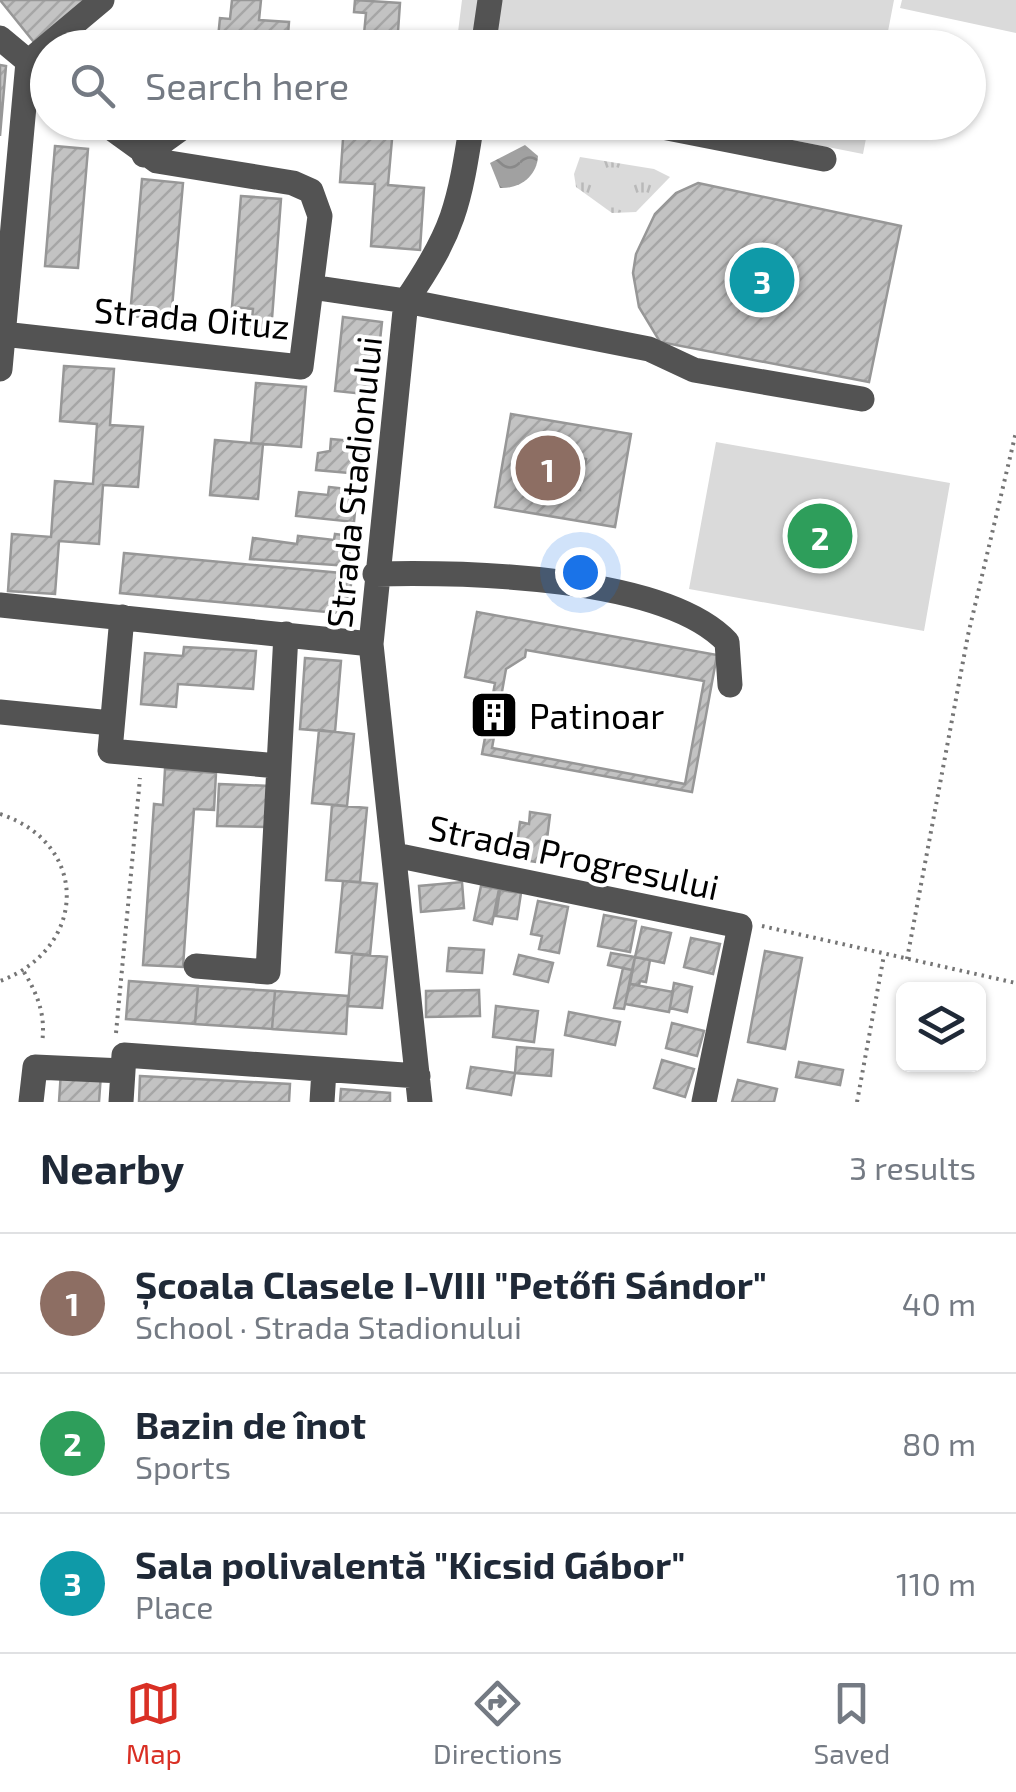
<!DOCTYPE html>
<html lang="en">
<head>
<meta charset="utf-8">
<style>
	:root { --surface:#fff; --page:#f2f2f3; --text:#1f2937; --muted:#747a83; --line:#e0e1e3; --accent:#d93025 }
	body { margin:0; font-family:"Exo 2",sans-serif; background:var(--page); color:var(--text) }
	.controls { position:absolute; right:30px; bottom:30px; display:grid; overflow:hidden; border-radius:15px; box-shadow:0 2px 8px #0004 }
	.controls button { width:90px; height:90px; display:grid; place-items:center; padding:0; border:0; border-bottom:2px solid var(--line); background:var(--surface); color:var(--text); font:50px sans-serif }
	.you { position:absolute; left:580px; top:572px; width:35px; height:35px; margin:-25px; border:8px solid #fff; border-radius:50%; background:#1a73e8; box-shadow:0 0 0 15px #1a73e833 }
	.badge { display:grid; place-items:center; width:65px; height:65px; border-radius:50%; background:var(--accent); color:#fff; font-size:32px; font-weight:700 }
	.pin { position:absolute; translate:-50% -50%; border:5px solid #fff; box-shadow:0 2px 10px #0006 }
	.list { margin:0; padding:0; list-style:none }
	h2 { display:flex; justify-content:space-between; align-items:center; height:130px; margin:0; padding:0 40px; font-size:42px }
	h2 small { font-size:32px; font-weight:400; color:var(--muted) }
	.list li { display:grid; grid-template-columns:65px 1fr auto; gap:30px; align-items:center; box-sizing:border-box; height:140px; padding:0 40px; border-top:2px solid var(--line) }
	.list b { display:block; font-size:38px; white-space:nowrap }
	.list p { margin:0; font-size:32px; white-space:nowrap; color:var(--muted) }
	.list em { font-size:32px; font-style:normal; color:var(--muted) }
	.icon { flex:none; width:55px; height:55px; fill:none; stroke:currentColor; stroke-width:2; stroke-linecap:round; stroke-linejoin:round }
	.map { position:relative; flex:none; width:1016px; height:1102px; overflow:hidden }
	.search { position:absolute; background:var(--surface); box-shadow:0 2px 8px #0004; left:30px; right:30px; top:30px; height:110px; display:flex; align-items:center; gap:25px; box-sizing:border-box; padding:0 35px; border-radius:55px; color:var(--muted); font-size:38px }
	.sheet { height:550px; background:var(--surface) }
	nav { display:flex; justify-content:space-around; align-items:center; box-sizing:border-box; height:140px; border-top:2px solid var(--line); background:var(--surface); font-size:28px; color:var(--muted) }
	nav a { display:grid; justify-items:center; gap:5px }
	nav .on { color:var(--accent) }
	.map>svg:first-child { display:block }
	.grass { fill:url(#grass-tufts) }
	.garden { fill:#dadada }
	.water { fill:url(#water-waves) }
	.building { fill:url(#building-hatch); stroke:#979797; stroke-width:2.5; fill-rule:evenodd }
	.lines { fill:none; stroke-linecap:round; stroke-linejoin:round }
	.path { stroke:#757575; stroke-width:4; stroke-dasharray:2.5 5; stroke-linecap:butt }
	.minor { stroke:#535353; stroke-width:25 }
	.labels { text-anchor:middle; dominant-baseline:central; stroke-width:8; stroke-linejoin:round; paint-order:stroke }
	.street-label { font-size:35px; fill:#000; stroke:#fff }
	.poi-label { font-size:35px; fill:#000; stroke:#fff; text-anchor:start }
</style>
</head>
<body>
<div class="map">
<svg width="1016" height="1102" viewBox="0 0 1016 1102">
	<defs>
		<pattern id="grass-tufts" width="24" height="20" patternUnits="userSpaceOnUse" patternTransform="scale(2.5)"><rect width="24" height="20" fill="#dadada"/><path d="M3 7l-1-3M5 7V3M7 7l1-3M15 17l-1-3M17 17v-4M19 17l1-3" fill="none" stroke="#b9b9b9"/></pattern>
		<pattern id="water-waves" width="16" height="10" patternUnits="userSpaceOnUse" patternTransform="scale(2.5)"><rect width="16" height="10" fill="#a1a1a1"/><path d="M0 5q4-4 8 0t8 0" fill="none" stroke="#898989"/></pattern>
		<pattern id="building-hatch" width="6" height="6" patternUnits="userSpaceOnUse" patternTransform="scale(2.5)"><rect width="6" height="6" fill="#c3c3c3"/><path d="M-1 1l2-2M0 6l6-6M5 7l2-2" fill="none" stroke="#a6a6a6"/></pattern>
	</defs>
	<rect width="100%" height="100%" fill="#fff"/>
	<path class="grass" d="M580,157L654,169L670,177L636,212L612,213L576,187L574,174Z"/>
	<path class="garden" d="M462,0H894L885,47L456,48Z
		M902,0H1016V33L900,8Z
		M707,123H869L863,154Z
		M716,442L950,483L924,631L689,589Z"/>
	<path class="water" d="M525,145L538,156C537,176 520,189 500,188L490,163Z"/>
	<path class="building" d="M0,0H89L37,46Z
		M232,0H261L259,20L289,22L287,48H217L220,18L230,19Z
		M355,0L400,3L397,46L353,48L354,33L364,34L366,13L354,12Z
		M0,65L6,66L0,136Z
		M344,125L393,128L388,185L424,188L420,250L371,246L375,184L340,182Z
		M55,146L88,149L78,268L45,266Z
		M142,179L183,183L171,319L130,316Z
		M698,183L901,226L869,382L660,342L639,307L633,273L636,254L655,214L676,193Z
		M241,196L281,199L271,332L251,330L253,309L232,307Z
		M343,317L382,322L374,395L335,391Z
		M64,366L114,369L110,425L143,427L138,487L103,485L99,544L59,541L55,594L8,591L12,534L51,537L55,481L93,484L97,424L60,421Z
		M256,383L306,387L301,447L251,443Z
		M511,414L631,434L615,527L495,507ZM554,454L586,459L584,467L576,466L574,482L580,483V490L549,485Z
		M331,439L362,442L360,474L316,470L318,453L330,451Z
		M215,440L263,444L258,499L210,495Z
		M329,487L357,490L354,522L296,516L299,492L328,495Z
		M335,534L352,536L348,566L250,559L253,538L297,544L298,536L334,540Z
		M124,553L352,574L348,614L120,593Z
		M477,612L717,655L692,792L482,754L495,683L465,677ZM526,650L704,681L685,784L492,748L506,669L525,657Z
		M184,647L256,651L253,689L178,684L176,707L141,704L145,653L183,656Z
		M305,658L341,661L335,732L300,729Z
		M319,730L354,734L347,806L312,803Z
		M165,769L216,773L214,810L194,809L183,967L143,965L154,804L163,805Z
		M219,784L270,786L268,827L217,826Z
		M332,805L367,808L360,882L326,880Z
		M530,812L550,815L544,863L515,859L520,822L529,824Z
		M343,881L377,884L370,955L336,952Z
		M462,882L464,908L421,912L419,886Z
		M481,886L499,889L492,924L474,920Z
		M500,890L521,893L517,919L496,916Z
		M538,901L568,907L559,953L539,949L542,936L531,934Z
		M604,915L636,921L630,952L598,946Z
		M642,927L671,933L664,963L635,957Z
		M691,938L720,944L713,974L684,967Z
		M449,948L484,950L482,973L447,971Z
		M765,951L802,958L785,1049L748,1042Z
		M611,953L635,957L632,970L608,965Z
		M352,954L387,957L382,1008L348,1006Z
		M519,955L553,963L548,982L514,974Z
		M635,957L650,960L646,982L640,981L639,985L630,984Z
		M623,968L632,970L624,1009L614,1008Z
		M129,981L198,986L195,1024L126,1019Z
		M674,983L692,987L687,1012L670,1008Z
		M630,984L673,992L669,1012L625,1004Z
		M198,986L275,991L272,1029L195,1024Z
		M479,990L480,1016L426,1017V991Z
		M275,991L348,996L346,1034L272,1029Z
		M496,1006L538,1011L534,1042L493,1037Z
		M569,1012L620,1022L615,1045L565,1035Z
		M672,1023L704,1031L697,1056L666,1048Z
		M517,1047L553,1050L551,1076L515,1073Z
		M662,1060L694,1069L685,1097L654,1088Z
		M799,1062L843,1070L840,1085L796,1077Z
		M471,1067L515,1073L511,1095L467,1088Z
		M61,1071L101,1074L99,1102H59Z
		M140,1076L290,1084L289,1102H139Z
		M738,1080L777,1089L774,1102H732Z
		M341,1089L390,1093V1102H340Z"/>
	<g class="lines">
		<path class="path" d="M0,814C91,844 87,949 0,981
			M762,926L1016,983
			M907,959L968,635L1016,432
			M24,972C38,995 46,1016 42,1043
			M116,1033L140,778
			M857,1102L884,955"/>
		<path class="minor" d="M0,38L48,78
			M483,48L490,0
			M28,62L102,0
			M637,122L824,159
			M144,155L190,122
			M311,287L406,301L649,349L694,370L862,399
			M3,334L301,367L320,216L311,191L293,183L157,161L103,122
			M0,369L28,62
			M375,574C464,572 664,575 727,642L730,685
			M0,605L371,644
			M122,617L110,751L278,766
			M0,712L111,723
			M395,855L740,926L704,1102
			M196,966L268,972L286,634
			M31,1102L35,1067L123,1071L124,1055L418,1076
			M121,1102L123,1071
			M322,1102L324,1070
			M420,1102L371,644L406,301C454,231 459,206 472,122"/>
	</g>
	<defs>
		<g id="building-square" transform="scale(2.5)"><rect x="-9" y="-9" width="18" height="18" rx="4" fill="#000" stroke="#fff"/><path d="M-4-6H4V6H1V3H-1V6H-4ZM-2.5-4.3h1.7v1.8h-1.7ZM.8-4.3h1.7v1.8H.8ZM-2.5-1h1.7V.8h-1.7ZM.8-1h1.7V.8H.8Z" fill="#fff"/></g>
	</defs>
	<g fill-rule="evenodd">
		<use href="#building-square" x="494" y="715"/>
	</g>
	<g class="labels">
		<g class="street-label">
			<text transform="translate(192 317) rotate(5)">Strada Oituz</text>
			<text transform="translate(353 482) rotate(-84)">Strada Stadionului</text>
			<text transform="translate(574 856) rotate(12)">Strada Progresului</text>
		</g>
		<g class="poi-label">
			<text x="529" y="715">Patinoar</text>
		</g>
	</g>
</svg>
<div class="controls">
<button><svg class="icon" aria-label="layers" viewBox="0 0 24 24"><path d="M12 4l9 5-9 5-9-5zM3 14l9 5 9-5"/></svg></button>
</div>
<div class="you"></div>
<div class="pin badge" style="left:548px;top:468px;background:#8d6e63">1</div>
<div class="pin badge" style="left:820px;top:536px;background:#2e9e5b">2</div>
<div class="pin badge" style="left:762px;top:280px;background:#0f9aa8">3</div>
<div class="search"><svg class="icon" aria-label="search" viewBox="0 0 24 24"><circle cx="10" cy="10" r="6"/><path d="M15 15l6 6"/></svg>Search here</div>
</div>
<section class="sheet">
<h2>Nearby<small>3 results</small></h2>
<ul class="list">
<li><span class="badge" style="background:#8d6e63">1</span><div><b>Școala Clasele I-VIII &quot;Petőfi Sándor&quot;</b><p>School · Strada Stadionului</p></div><em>40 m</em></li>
<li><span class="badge" style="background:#2e9e5b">2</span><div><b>Bazin de înot</b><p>Sports</p></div><em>80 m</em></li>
<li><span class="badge" style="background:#0f9aa8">3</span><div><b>Sala polivalentă &quot;Kicsid Gábor&quot;</b><p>Place</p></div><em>110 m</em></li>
</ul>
</section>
<nav>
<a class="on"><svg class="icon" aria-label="map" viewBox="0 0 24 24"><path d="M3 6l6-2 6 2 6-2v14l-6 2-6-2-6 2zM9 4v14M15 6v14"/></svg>Map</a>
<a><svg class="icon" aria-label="directions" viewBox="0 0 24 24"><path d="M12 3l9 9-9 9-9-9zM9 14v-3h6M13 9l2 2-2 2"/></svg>Directions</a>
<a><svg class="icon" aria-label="saved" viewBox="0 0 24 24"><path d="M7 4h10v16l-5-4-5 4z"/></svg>Saved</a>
</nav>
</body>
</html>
